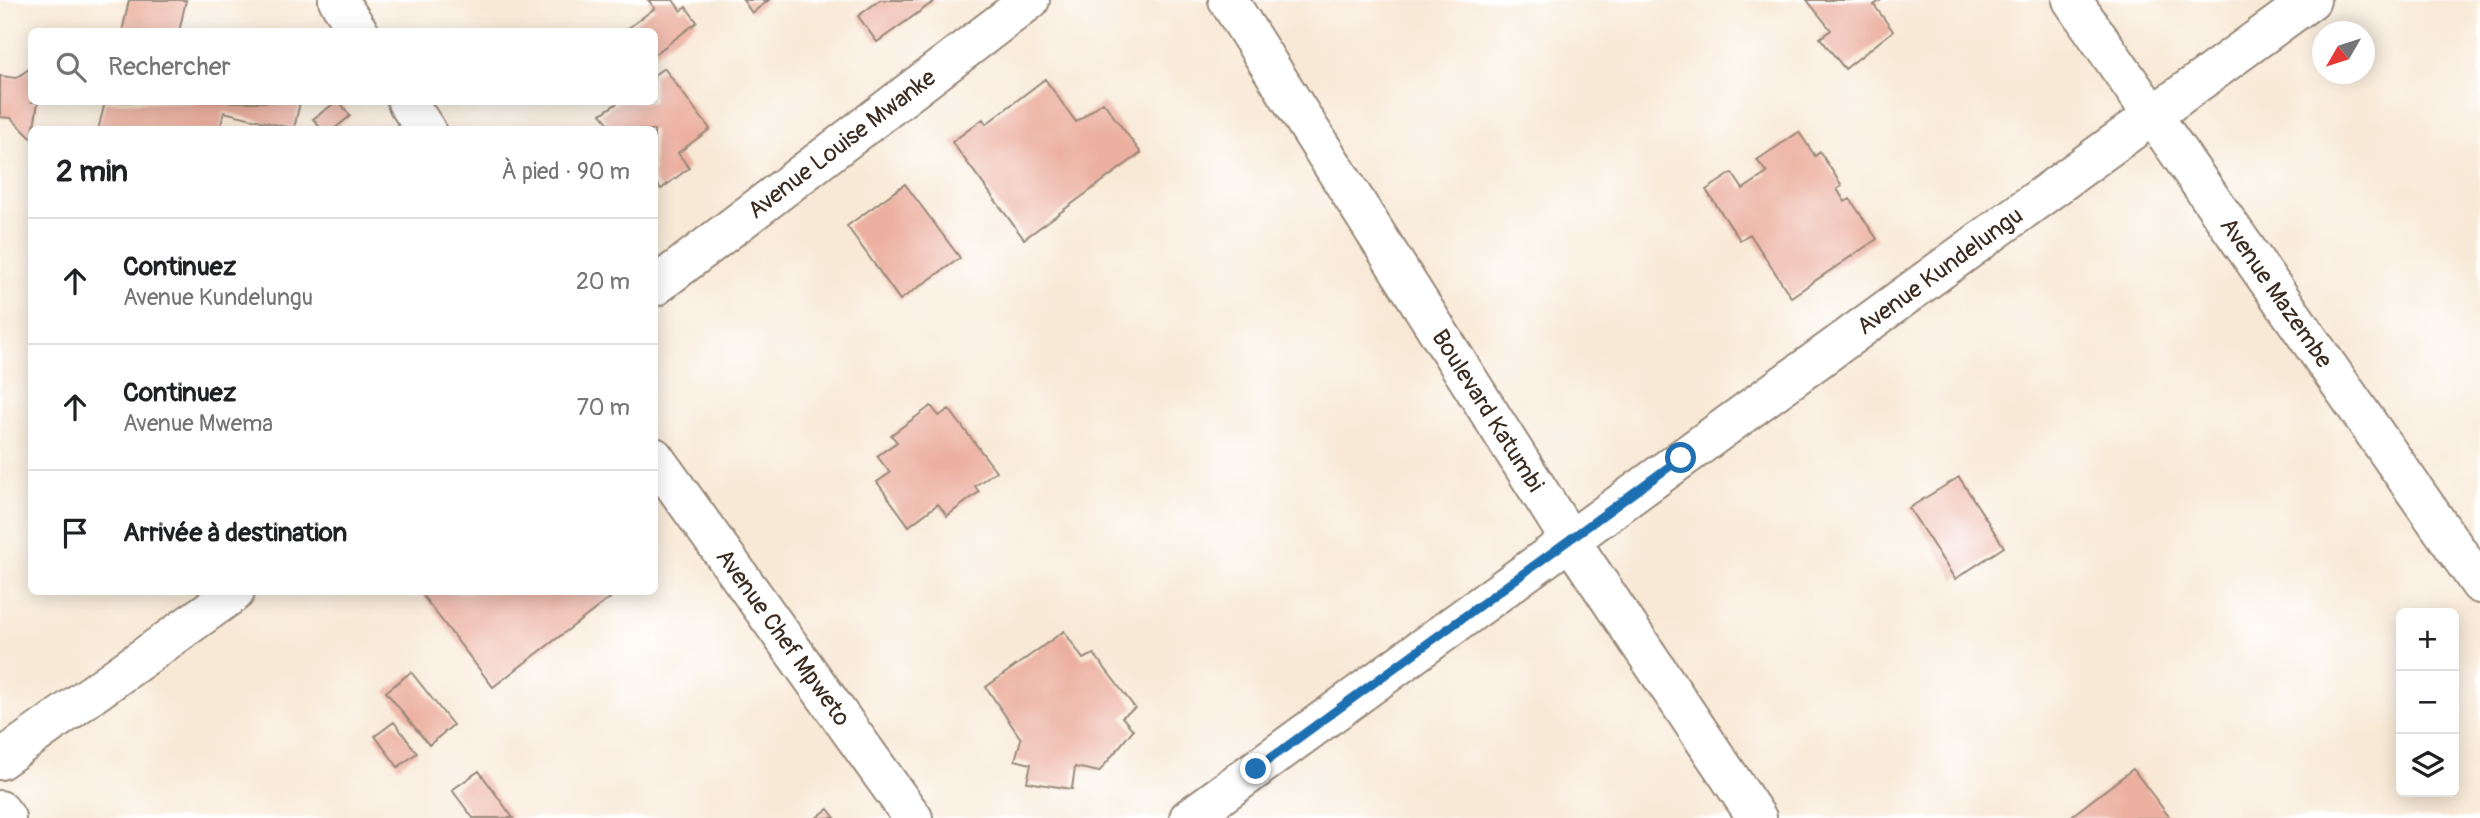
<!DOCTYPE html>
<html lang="fr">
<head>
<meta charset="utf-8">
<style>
	:root { --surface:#fff; --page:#f6f6f6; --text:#202124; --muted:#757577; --line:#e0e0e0 }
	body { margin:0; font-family:Pangolin,sans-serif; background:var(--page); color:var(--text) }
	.controls { position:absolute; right:21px; bottom:21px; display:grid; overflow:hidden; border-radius:10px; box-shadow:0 4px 18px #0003 }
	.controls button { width:63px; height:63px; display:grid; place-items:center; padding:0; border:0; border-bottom:2px solid var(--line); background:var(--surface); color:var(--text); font:35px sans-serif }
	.compass { position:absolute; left:2312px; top:21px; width:63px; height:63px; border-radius:50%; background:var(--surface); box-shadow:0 4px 18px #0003; rotate:231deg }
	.stop { position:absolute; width:21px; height:21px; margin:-16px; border:5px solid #1f6fb2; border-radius:50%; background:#fff }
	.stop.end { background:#1f6fb2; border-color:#fff; box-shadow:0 2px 7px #0008 }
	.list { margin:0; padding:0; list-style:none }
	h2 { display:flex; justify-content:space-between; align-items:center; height:91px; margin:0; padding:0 28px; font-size:30px }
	h2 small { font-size:23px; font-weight:400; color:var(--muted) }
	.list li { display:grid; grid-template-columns:46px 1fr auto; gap:21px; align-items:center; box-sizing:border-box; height:126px; padding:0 28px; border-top:2px solid var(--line) }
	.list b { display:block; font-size:26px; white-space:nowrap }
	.list p { margin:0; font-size:23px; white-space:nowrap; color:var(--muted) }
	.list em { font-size:23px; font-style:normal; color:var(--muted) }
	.icon { flex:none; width:38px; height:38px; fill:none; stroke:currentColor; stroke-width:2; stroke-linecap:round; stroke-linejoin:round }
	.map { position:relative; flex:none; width:2480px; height:818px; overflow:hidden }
	.search { position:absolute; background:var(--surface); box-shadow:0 4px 18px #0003; left:28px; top:28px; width:630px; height:77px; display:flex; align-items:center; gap:18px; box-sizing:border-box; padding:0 24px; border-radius:10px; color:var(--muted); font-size:26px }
	.panel { position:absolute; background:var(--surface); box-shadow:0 4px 18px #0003; left:28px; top:126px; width:630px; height:469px; border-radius:10px }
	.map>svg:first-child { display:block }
	.building { fill:#ecb0a0 }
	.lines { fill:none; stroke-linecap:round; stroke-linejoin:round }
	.minor-casing { stroke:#9a8a7a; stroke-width:42 }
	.minor { stroke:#fff; stroke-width:38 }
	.route { stroke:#1f6fb2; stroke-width:9 }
	.labels { text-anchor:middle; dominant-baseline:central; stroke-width:6; stroke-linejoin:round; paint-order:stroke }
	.street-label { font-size:24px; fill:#3b2a1e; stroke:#fff }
</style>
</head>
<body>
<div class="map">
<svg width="2480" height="818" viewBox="0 0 2480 818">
	<rect width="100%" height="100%" fill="#fff"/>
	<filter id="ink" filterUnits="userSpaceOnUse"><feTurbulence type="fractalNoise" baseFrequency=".0143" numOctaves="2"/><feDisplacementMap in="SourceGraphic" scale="14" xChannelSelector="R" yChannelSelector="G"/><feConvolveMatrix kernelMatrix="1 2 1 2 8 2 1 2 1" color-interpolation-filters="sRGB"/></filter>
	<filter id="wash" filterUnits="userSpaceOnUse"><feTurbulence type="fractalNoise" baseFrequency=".00686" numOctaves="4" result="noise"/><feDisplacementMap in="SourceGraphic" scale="28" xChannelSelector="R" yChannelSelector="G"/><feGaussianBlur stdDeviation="1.57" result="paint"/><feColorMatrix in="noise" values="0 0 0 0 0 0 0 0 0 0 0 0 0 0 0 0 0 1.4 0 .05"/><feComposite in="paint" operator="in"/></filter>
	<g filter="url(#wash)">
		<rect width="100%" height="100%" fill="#f8e9d6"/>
		<g id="blocks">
			<path class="building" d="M129,0H186L179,32H122Z
				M648,0H673L681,11L686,7L697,22L654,55V32L627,29L655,8Z
				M743,0H769L752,13Z
				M880,0H936L877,42L858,16Z
				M1807,0H1881L1874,5L1893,31L1845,69L1820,38L1831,30Z
				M32,67V102H38L32,139L11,118L0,117V76L16,78Z
				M664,68L710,129L678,153L689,168L661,189L654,180V130H601L609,124L601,114L619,102H654V75Z
				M1045,79L1076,122L1103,102L1141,153L1024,239L952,142L983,119L986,124Z
				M105,102H300L294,129L224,112L220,130H98Z
				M336,102H340L350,116L333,130H322L313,119Z
				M1799,132L1815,156L1820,152L1842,186L1837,189L1845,202L1850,199L1877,239L1791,297L1750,234L1740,240L1706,190L1732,173L1743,189L1767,173L1757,160Z
				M905,184L960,258L900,300L847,226Z
				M931,406L939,416L949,409L996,471L975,486L979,492L947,516L938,504L909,526L877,482L890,473L877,456L897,442L891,435Z
				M1959,477L2004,547L1955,579L1909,508Z
				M420,592H618L493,687Z
				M1064,631L1083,659L1094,654L1135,708L1122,717L1133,730L1099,772L1075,767L1072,789L1027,782L1031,764L1015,760L1021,739L986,687Z
				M411,672L453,725L429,745L386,692Z
				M394,722L417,753L398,767L375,736Z
				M2133,769L2170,818H2069Z
				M479,771L513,818H473L452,790Z
				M828,809L835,818H816Z"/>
		</g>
	</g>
	<g filter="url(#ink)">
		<use href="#blocks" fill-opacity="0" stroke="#9a8a7a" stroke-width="2"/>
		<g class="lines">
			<g class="minor-casing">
				<g id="minor">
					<path d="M338,0L359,32"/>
					<path id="s1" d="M1228,0L1570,540L1757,818"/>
					<path id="s2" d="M2072,0L2480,584"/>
					<path d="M407,102L426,130"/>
					<path id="s3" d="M654,287L1030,0"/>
					<path id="s4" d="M654,457L913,818"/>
					<path d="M0,760L235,592"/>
					<path d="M0,810L6,818"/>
					<path id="s5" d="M1189,818L2311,0"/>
				</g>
			</g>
			<use href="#minor" class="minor"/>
		</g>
	</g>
	<g class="lines" filter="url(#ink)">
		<path class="route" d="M1256,769L1681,458"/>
	</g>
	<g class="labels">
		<g class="street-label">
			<text stroke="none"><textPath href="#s3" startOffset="236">Avenue Louise Mwanke</textPath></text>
			<text stroke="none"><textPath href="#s5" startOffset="929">Avenue Kundelungu</textPath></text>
			<text stroke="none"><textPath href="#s2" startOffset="357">Avenue Mazembe</textPath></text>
			<text stroke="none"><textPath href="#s1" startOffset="486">Boulevard Katumbi</textPath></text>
			<text stroke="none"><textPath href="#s4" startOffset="222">Avenue Chef Mpweto</textPath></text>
		</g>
	</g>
</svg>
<div class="controls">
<button>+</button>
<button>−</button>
<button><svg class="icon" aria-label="layers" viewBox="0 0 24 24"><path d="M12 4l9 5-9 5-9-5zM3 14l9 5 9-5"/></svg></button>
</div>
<svg class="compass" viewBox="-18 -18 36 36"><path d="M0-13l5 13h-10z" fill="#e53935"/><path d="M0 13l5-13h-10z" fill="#757577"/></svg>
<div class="stop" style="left:1681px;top:458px"></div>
<div class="stop end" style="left:1256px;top:769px"></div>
<div class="search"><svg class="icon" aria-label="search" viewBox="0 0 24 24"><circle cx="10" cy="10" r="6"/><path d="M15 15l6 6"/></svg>Rechercher</div>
<section class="panel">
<h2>2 min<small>À pied · 90 m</small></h2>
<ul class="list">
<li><svg class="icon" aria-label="ahead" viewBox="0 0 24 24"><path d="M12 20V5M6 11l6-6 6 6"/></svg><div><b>Continuez</b><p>Avenue Kundelungu</p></div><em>20 m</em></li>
<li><svg class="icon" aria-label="ahead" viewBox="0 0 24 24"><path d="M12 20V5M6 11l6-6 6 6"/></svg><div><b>Continuez</b><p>Avenue Mwema</p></div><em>70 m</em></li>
<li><svg class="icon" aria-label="arrive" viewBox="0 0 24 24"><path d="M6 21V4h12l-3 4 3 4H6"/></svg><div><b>Arrivée à destination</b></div></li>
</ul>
</section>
</div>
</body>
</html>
